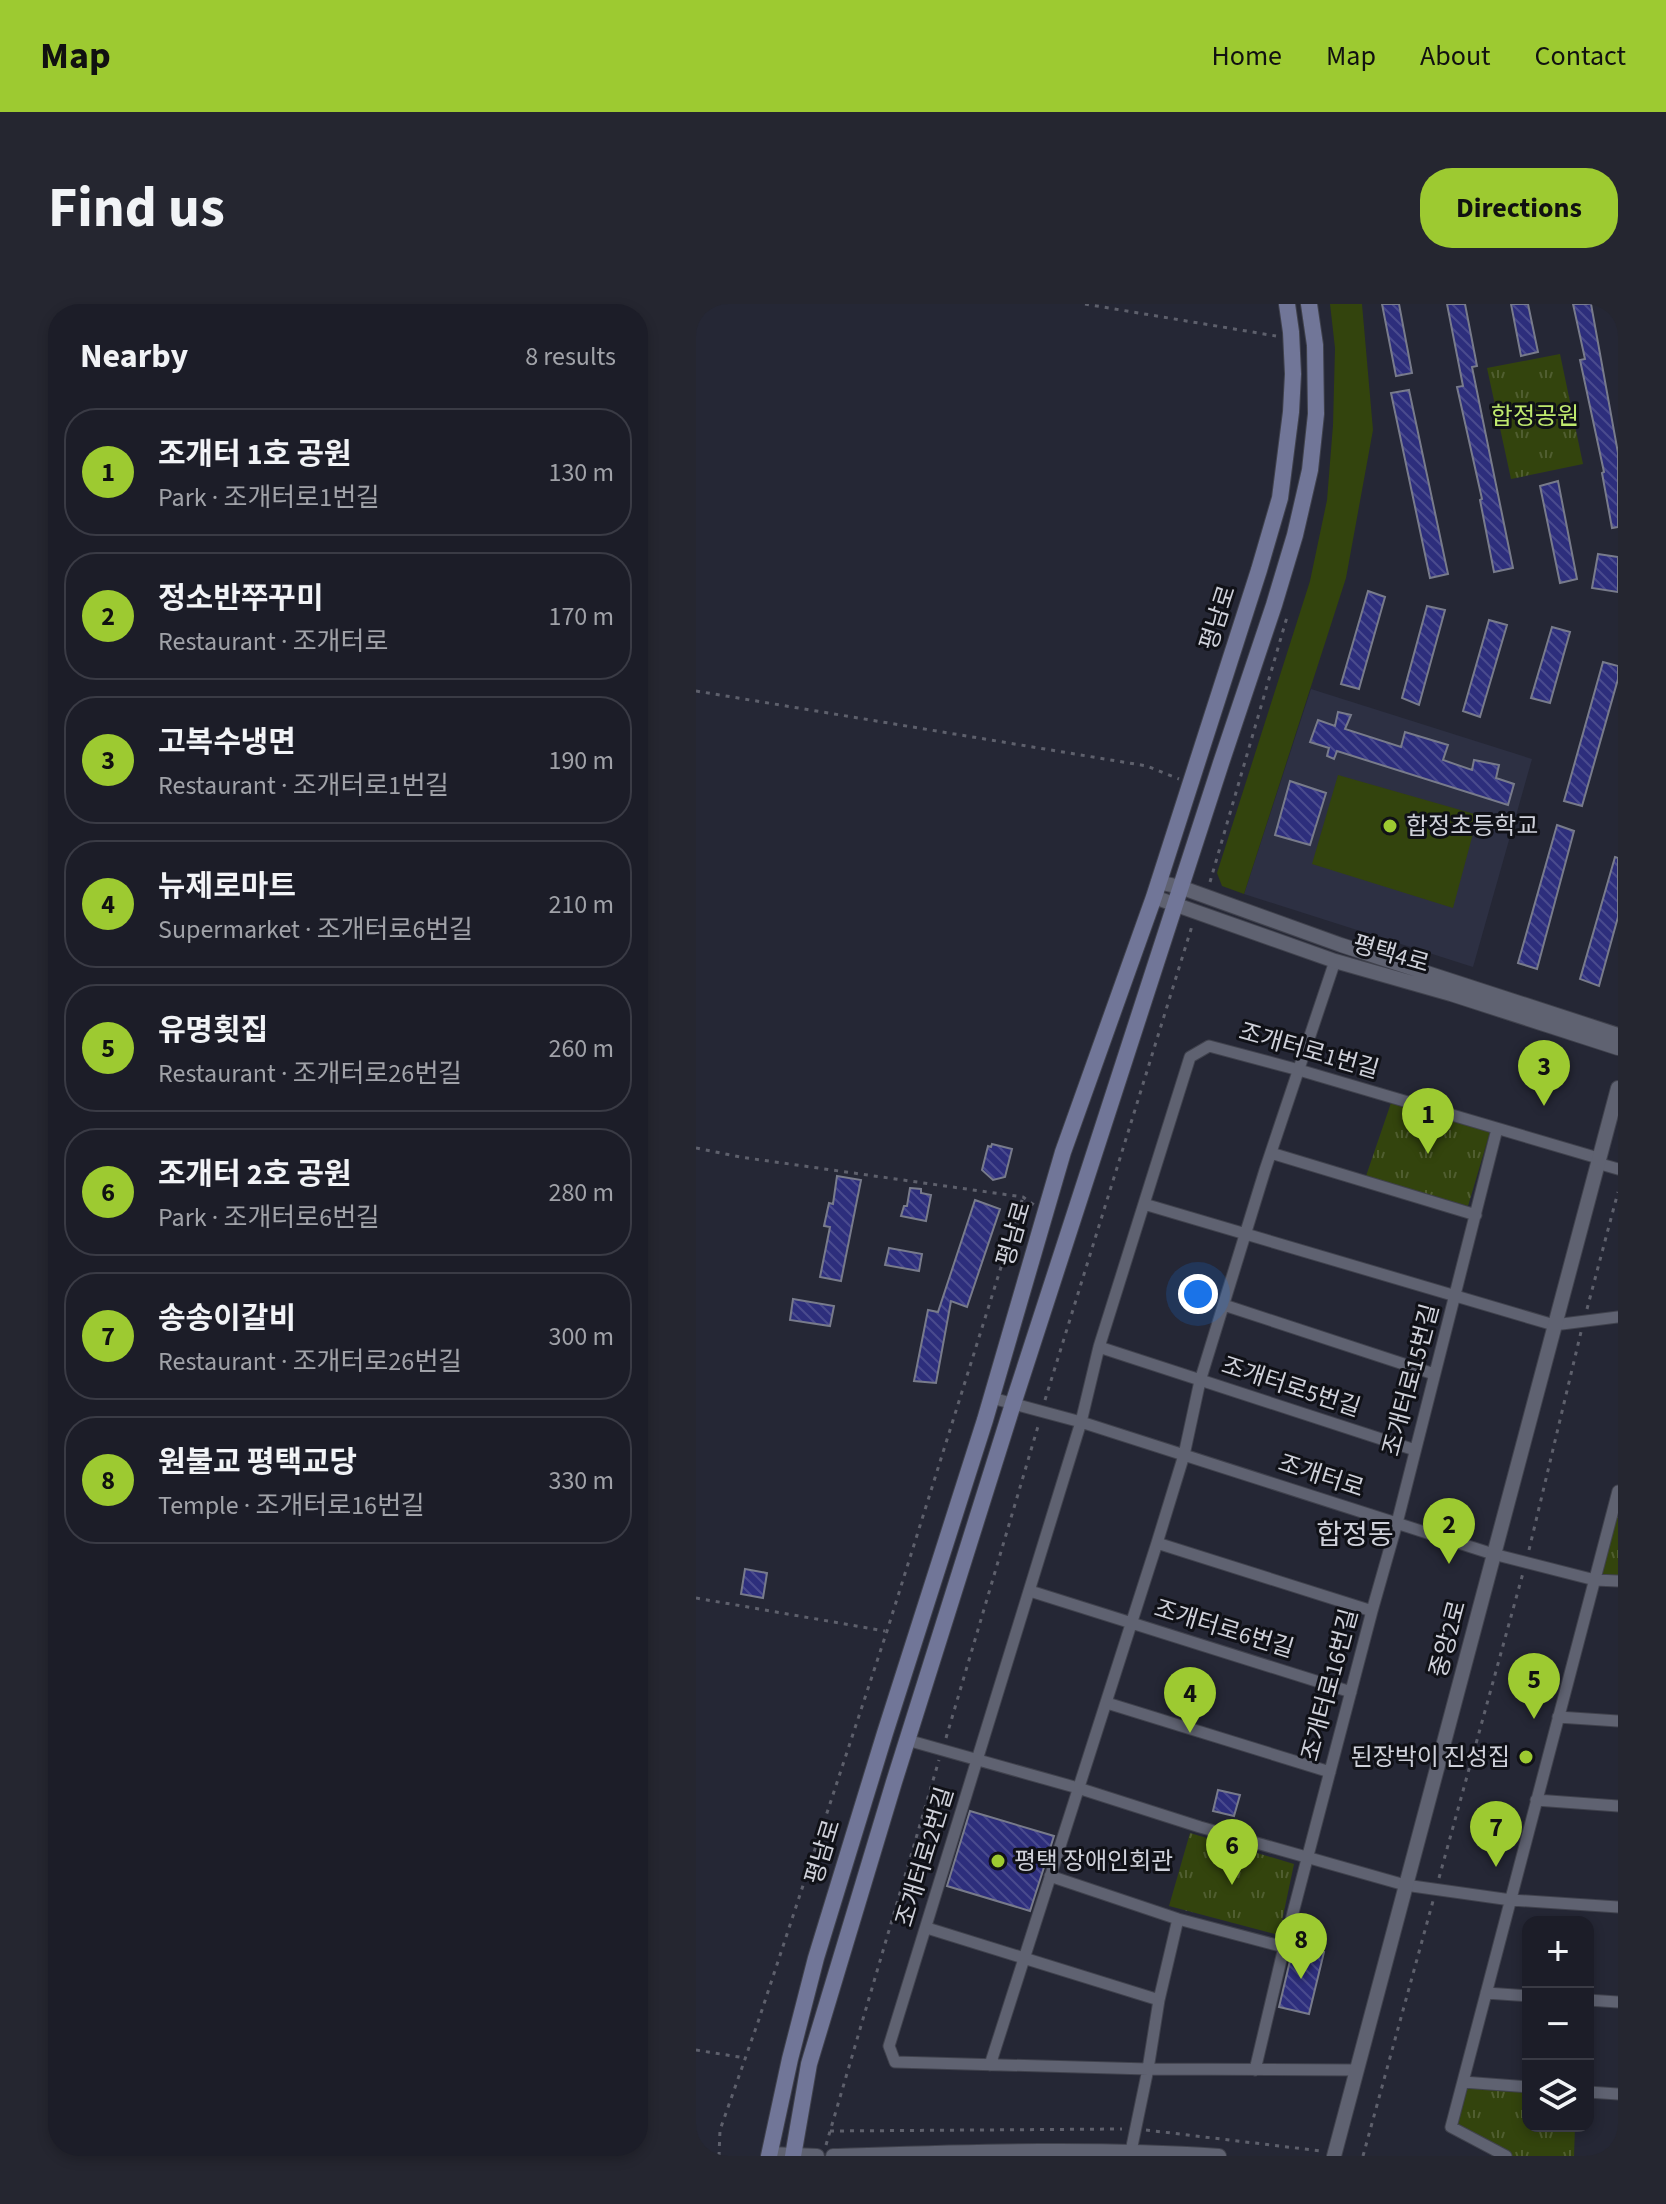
<!DOCTYPE html>
<html lang="en">
<head>
<meta charset="utf-8">
<style>
	:root { --surface:#1c1d28; --page:#252630; --text:#f1f3f6; --muted:#a0a2a8; --line:#3a3b45; --accent:#9dca31 }
	body { margin:0; font-family:"Source Sans 3","Noto Sans KR",sans-serif; background:var(--page); color:var(--text) }
	.controls { position:absolute; right:24px; bottom:24px; display:grid; overflow:hidden; border-radius:16px; box-shadow:0 4px 12px #0003 }
	.controls button { width:72px; height:72px; display:grid; place-items:center; padding:0; border:0; border-bottom:2px solid var(--line); background:var(--surface); color:var(--text); font:40px sans-serif }
	.you { position:absolute; left:502px; top:990px; width:28px; height:28px; margin:-20px; border:6px solid #fff; border-radius:50%; background:#1a73e8; box-shadow:0 0 0 12px #1a73e833 }
	.badge { display:grid; place-items:center; width:52px; height:52px; border-radius:50%; background:var(--accent); color:#111; font-size:26px; font-weight:700 }
	.pin { position:absolute; translate:-50% -66px; filter:drop-shadow(0 2px 4px #0008) }
	.pin::after { content:''; position:absolute; top:42px; width:28px; height:24px; background:inherit; clip-path:polygon(0 0,100% 0,50% 100%) }
	.list { margin:0; padding:0; list-style:none }
	h2 { display:flex; justify-content:space-between; align-items:center; height:104px; margin:0; padding:0 32px; font-size:34px }
	h2 small { font-size:26px; font-weight:400; color:var(--muted) }
	.list li { display:grid; grid-template-columns:52px 1fr auto; gap:24px; align-items:center; box-sizing:border-box; height:128px; margin:0 16px 16px; padding:0 16px; border:2px solid var(--line); border-radius:32px }
	.list b { display:block; font-size:30px; white-space:nowrap }
	.list p { margin:0; font-size:26px; white-space:nowrap; color:var(--muted) }
	.list em { font-size:26px; font-style:normal; color:var(--muted) }
	.icon { flex:none; width:44px; height:44px; fill:none; stroke:currentColor; stroke-width:2; stroke-linecap:round; stroke-linejoin:round }
	.map { position:relative; flex:none; width:922px; height:1852px; overflow:hidden; border-radius:32px }
	header { display:flex; align-items:center; gap:48px; box-sizing:border-box; height:112px; padding:0 40px; background:var(--accent); color:#111 }
	header strong { font-size:38px }
	nav { display:flex; gap:44px; margin-inline-start:auto; font-size:28px }
	.intro { display:flex; align-items:center; justify-content:space-between; box-sizing:border-box; height:192px; padding:0 48px }
	h1 { margin:0; font-size:56px }
	.button { padding:20px 36px; border-radius:32px; background:var(--accent); color:#111; font-size:28px; font-weight:700 }
	main { display:flex; gap:48px; padding:0 48px }
	aside { flex:1; background:var(--surface); border-radius:32px; box-shadow:0 4px 12px #0003 }
	.map>svg:first-child { display:block }
	.built { fill:#2d3043 }
	.grass { fill:#33440d }
	.park { fill:url(#park-tufts) }
	.building { fill:url(#building-back-hatch); stroke:#787b8b; stroke-width:2 }
	.lines { fill:none; stroke-linecap:round; stroke-linejoin:round }
	.minor-casing { stroke:#40424d; stroke-width:13 }
	.tertiary-casing { stroke:#40424d; stroke-width:16 }
	.secondary-casing { stroke:#40424d; stroke-width:18 }
	.path { stroke:#5e606c; stroke-width:3; stroke-dasharray:4 6; stroke-linecap:butt }
	.minor { stroke:#5f6271; stroke-width:11 }
	.tertiary { stroke:#5f6271; stroke-width:14 }
	.secondary { stroke:#717698; stroke-width:16 }
	.poi-dot { fill:#9dca31; stroke:#101117; stroke-width:3 }
	.labels { text-anchor:middle; dominant-baseline:central; stroke-width:6; stroke-linejoin:round; paint-order:stroke }
	.park-label { font-size:24px; fill:#c0ea6e; stroke:#101117 }
	.street-label { font-size:24px; fill:#cfd1da; stroke:#101117 }
	.poi-label { font-size:24px; fill:#cfd1da; stroke:#101117; text-anchor:start }
	.quarter-label { font-size:28px; fill:#cfd1da; stroke:#101117 }
</style>
</head>
<body>
<header>
<strong>Map</strong>
<nav><a>Home</a><a>Map</a><a>About</a><a>Contact</a></nav>
</header>
<div class="intro"><h1>Find us</h1><a class="button">Directions</a></div>
<main>
<aside>
<h2>Nearby<small>8 results</small></h2>
<ul class="list">
<li><span class="badge">1</span><div><b>조개터 1호 공원</b><p>Park · 조개터로1번길</p></div><em>130 m</em></li>
<li><span class="badge">2</span><div><b>정소반쭈꾸미</b><p>Restaurant · 조개터로</p></div><em>170 m</em></li>
<li><span class="badge">3</span><div><b>고복수냉면</b><p>Restaurant · 조개터로1번길</p></div><em>190 m</em></li>
<li><span class="badge">4</span><div><b>뉴제로마트</b><p>Supermarket · 조개터로6번길</p></div><em>210 m</em></li>
<li><span class="badge">5</span><div><b>유명횟집</b><p>Restaurant · 조개터로26번길</p></div><em>260 m</em></li>
<li><span class="badge">6</span><div><b>조개터 2호 공원</b><p>Park · 조개터로6번길</p></div><em>280 m</em></li>
<li><span class="badge">7</span><div><b>송송이갈비</b><p>Restaurant · 조개터로26번길</p></div><em>300 m</em></li>
<li><span class="badge">8</span><div><b>원불교 평택교당</b><p>Temple · 조개터로16번길</p></div><em>330 m</em></li>
</ul>
</aside>
<div class="map">
<svg width="922" height="1852" viewBox="0 0 922 1852">
	<defs>
		<pattern id="park-tufts" width="24" height="20" patternUnits="userSpaceOnUse" patternTransform="scale(2)"><rect width="24" height="20" fill="#33440d"/><path d="M3 7l-1-3M5 7V3M7 7l1-3M15 17l-1-3M17 17v-4M19 17l1-3" fill="none" stroke="#505e30"/></pattern>
		<pattern id="building-back-hatch" width="6" height="6" patternUnits="userSpaceOnUse" patternTransform="scale(2)"><rect width="6" height="6" fill="#2d2e7c"/><path d="M-1 5l2 2M0 0l6 6M5-1l2 2" fill="none" stroke="#4a4b8e"/></pattern>
	</defs>
	<rect width="100%" height="100%" fill="#252735"/>
	<path class="built" d="M615,385L836,455L777,663L548,590Z"/>
	<path class="grass" d="M634,0H666L677,126L650,274L548,590L526,582L521,569L614,277L631,196L637,121L639,44Z
		M642,471L782,511L757,604L616,560Z"/>
	<path class="park" d="M864,50L887,160L815,175L791,64Z
		M695,799L794,828L772,902L670,872Z
		M922,1186V1272L904,1271Z
		M494,1529L598,1560L583,1631L473,1602Z
		M770,1781L832,1787V1822H879L878,1852H815L758,1823Z"/>
	<path class="building" d="M686,0H703L716,69L700,72Z
		M751,0H769L781,62L776,63L817,264L798,268L784,196L786,195L761,83L767,82Z
		M815,0H832L842,48L825,52Z
		M877,0H895L922,149V223L916,224L906,169L908,168L884,56L889,55Z
		M713,86L752,270L734,274L695,89Z
		M862,177L881,275L864,279L844,182Z
		M902,250L922,253V288L896,284Z
		M672,287L689,293L663,385L645,380Z
		M731,302L749,306L723,401L706,394Z
		M793,316L811,321L784,413L767,407Z
		M856,323L874,328L854,399L835,394Z
		M907,358L922,362V375L886,502L868,497Z
		M642,408L655,411L649,425L705,443L709,428L752,441L747,456L776,466L778,456L803,461L800,474L818,480L812,501L641,447L638,455L631,452L633,444L614,438L622,416L639,422Z
		M594,477L630,489L614,541L579,531Z
		M861,521L878,527L841,665L822,659Z
		M919,553L922,554V613L903,682L884,675Z
		M296,840L316,845L309,873L297,876L286,866L292,842L295,843Z
		M141,872L165,876L145,977L124,973L134,923L128,922L133,899L137,900Z
		M214,884L225,885V889L235,891L230,917L205,912L208,902H211Z
		M279,896L304,905L271,1003L255,997L240,1079L218,1077L232,1006L242,1008Z
		M193,944L226,950L223,967L189,961Z
		M97,995L138,1002L134,1022L94,1016Z
		M49,1265L71,1269L67,1294L45,1290Z
		M522,1486L544,1491L538,1512L517,1507Z
		M274,1507L358,1532L334,1607L251,1582Z
		M598,1640L628,1648L613,1710L583,1703Z"/>
	<g class="lines">
		<g class="minor-casing">
			<path id="minor" d="M575,849L780,911
				M901,859L922,865
				M448,900L858,1021L922,1013
				M528,1001L738,1070
				M403,1043L719,1146
				M296,1094L385,1118L797,1250L899,1276L922,1277
				M461,1239L676,1307
				M334,1287L655,1388
				M411,1399L634,1468
				M862,1413L922,1417
				M211,1436L382,1484L504,1523L709,1581L815,1596L922,1603
				M840,1496L922,1502
				M354,1572L482,1615L588,1643
				M231,1624L463,1696
				M790,1689L832,1692
				M892,1696L922,1698
				M294,1761L461,1239L488,1151L504,1077L569,866L639,657
				M559,1766L588,1643L676,1307L701,1219L801,825
				M660,1766L452,1765L199,1758L193,1742L385,1118L403,1043L494,753L513,742L603,766L902,854
				M767,1778L832,1783
				M892,1788L922,1790
				M435,1847L452,1765L463,1696L482,1615
				M810,1852L755,1823L922,1187"/>
		</g>
		<g class="tertiary-casing">
			<path id="tertiary" d="M462,578L484,583L645,641L922,731
				M458,593L639,657L755,690L922,744
				M74,1850L121,1852
				M137,1852C266,1848 394,1843 523,1852
				M638,1852L922,784"/>
		</g>
		<g class="secondary-casing">
			<path id="secondary" d="M73,1852L94,1755L120,1654L189,1429L289,1116L367,848L458,593L563,266L584,194L595,108L597,70L595,28L591,0
				M97,1852L113,1760L198,1478L317,1100L525,459L578,301L599,231L614,166L620,110L619,41L613,0"/>
		</g>
		<path class="path" d="M389,0L580,32
			M0,387L451,462L483,475
			M514,578L591,313
			M0,844L44,853L327,893L338,901
			M891,1005L922,888
			M349,1096L496,622
			M833,1246L885,1028
			M0,1294L189,1327
			M250,1434L343,1119
			M743,1574L827,1269
			M0,1746L49,1754
			M450,1826L625,1847
			M134,1827L426,1825
			M130,1841L243,1456
			M23,1852L24,1826L62,1718L191,1327L327,893
			M667,1852L737,1597"/>
		<use href="#minor" class="minor"/>
		<use href="#tertiary" class="tertiary"/>
		<use href="#secondary" class="secondary"/>
	</g>
	<g class="poi-dot">
		<circle cx="694" cy="522" r="8"/>
		<circle cx="830" cy="1453" r="8"/>
		<circle cx="302" cy="1557" r="8"/>
	</g>
	<g class="labels">
		<g class="park-label">
			<text x="839" y="112">합정공원</text>
		</g>
		<g class="street-label">
			<text transform="translate(522 314) rotate(-72)">평남로</text>
			<text transform="translate(695 650) rotate(16)">평택4로</text>
			<text transform="translate(613 747) rotate(16)">조개터로1번길</text>
			<text transform="translate(318 930) rotate(-74)">평남로</text>
			<text transform="translate(715 1076) rotate(-75)">조개터로15번길</text>
			<text transform="translate(595 1083) rotate(18)">조개터로5번길</text>
			<text transform="translate(625 1172) rotate(18)">조개터로</text>
			<text transform="translate(528 1325) rotate(17)">조개터로6번길</text>
			<text transform="translate(752 1335) rotate(-75)">중앙2로</text>
			<text transform="translate(634 1381) rotate(-75)">조개터로16번길</text>
			<text transform="translate(127 1548) rotate(-73)">평남로</text>
			<text transform="translate(229 1553) rotate(-73)">조개터로2번길</text>
		</g>
		<g class="poi-label">
			<text x="710" y="522">합정초등학교</text>
			<text x="814" y="1453" text-anchor="end">된장박이 진성집</text>
			<text x="318" y="1557">평택 장애인회관</text>
		</g>
		<g class="quarter-label">
			<text x="659" y="1231">합정동</text>
		</g>
	</g>
</svg>
<div class="controls">
<button>+</button>
<button>−</button>
<button><svg class="icon" aria-label="layers" viewBox="0 0 24 24"><path d="M12 4l9 5-9 5-9-5zM3 14l9 5 9-5"/></svg></button>
</div>
<div class="you"></div>
<div class="pin badge" style="left:732px;top:850px">1</div>
<div class="pin badge" style="left:753px;top:1260px">2</div>
<div class="pin badge" style="left:848px;top:802px">3</div>
<div class="pin badge" style="left:494px;top:1429px">4</div>
<div class="pin badge" style="left:838px;top:1415px">5</div>
<div class="pin badge" style="left:536px;top:1581px">6</div>
<div class="pin badge" style="left:800px;top:1563px">7</div>
<div class="pin badge" style="left:605px;top:1675px">8</div>
</div>
</main>
</body>
</html>
